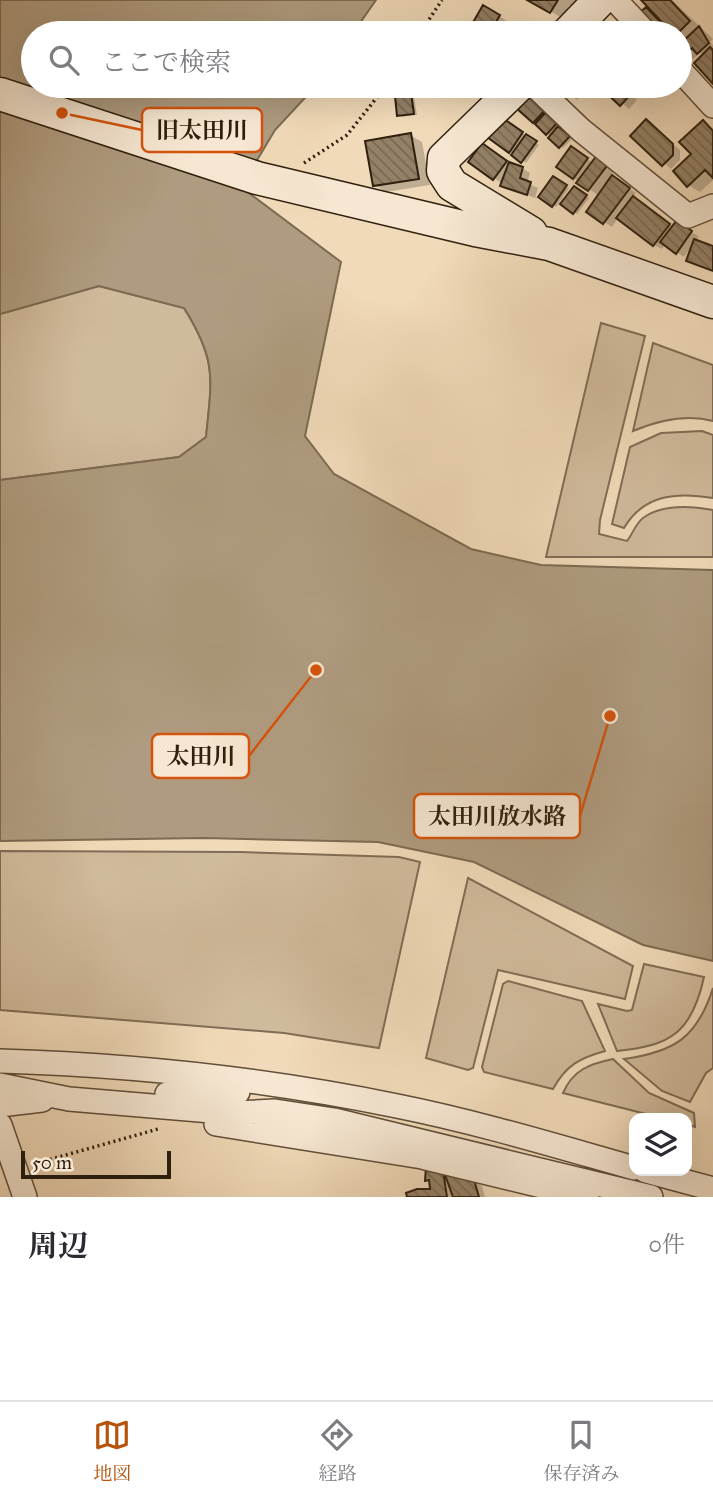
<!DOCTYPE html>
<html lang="ja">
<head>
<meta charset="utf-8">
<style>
	:root { --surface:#fff; --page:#f2f2f3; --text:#2b2b33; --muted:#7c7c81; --line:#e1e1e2; --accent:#b45309 }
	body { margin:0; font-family:"IM FELL Great Primer","Noto Serif JP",serif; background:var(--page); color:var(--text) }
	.controls { position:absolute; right:21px; bottom:21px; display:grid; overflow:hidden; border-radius:14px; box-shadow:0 7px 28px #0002 }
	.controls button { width:63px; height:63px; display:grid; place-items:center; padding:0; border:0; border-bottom:2px solid var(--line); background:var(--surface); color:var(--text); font:35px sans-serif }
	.scale { position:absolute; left:21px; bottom:18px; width:150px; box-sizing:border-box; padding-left:7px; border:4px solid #2f200e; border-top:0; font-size:19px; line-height:24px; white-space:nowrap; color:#2f200e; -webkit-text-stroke:5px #f6e7d2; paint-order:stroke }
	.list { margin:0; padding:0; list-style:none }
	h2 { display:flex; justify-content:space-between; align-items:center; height:91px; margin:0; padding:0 28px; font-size:30px }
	h2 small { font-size:23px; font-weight:400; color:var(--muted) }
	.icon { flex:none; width:38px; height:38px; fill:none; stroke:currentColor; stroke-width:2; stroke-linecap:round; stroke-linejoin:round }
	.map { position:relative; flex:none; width:713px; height:1197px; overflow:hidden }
	.search { position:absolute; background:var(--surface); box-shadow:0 7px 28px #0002; left:21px; right:21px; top:21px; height:77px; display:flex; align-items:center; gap:18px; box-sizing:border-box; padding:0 24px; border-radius:38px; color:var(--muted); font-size:26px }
	.sheet { height:203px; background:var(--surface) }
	nav { display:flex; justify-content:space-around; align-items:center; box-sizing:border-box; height:98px; border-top:2px solid var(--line); background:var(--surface); font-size:19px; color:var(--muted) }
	nav a { display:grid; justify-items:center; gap:4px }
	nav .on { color:var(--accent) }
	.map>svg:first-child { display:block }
	.green { fill:#d0ba9c; stroke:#806d55; stroke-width:2 }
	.water { fill:#af9b7f; stroke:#7c6a52; stroke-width:2 }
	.shadow { fill:#0003 }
	.building { fill:url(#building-back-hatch); stroke:#2f200e; stroke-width:2 }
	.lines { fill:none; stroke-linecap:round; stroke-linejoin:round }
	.street-casing { stroke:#604e39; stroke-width:26 }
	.secondary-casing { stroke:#2f200e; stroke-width:35 }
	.path { stroke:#2f200e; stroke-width:3.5; stroke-dasharray:2 3.5; stroke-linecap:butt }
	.street { stroke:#f6e7d2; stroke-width:23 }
	.secondary { stroke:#f6e7d2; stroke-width:32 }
	.leader { fill:none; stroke:#d6530c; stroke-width:2.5 }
	.callout-dot { fill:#d6530c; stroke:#f6e7d2; stroke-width:2.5 }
	.callout { fill:#f6e7d2; stroke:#d6530c; stroke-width:2.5 }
	.callout-label { font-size:23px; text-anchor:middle; font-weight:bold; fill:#2f200e }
</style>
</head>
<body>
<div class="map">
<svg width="713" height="1197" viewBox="0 0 713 1197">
	<defs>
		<pattern id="building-back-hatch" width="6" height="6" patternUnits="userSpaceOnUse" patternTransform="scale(1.75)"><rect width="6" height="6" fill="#948167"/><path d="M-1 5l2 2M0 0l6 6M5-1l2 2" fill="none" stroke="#796953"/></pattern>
	</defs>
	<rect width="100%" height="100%" fill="#f1dab9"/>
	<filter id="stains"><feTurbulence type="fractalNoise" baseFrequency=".00286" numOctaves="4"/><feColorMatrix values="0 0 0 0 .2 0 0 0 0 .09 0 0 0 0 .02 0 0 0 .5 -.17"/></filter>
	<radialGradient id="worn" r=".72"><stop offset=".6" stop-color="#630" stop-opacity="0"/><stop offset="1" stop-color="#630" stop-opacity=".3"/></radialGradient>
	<path class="green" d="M99,286L184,308C217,361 212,378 206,437L179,457L0,480V314Z
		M601,323L645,336L600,520L599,534L627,541C632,535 636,523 643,518C662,504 691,506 713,510V557H546Z
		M653,343L713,365V421C687,414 657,421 633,431Z
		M702,431L713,435V498C677,492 644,494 624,528L612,524L630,447L661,433Z
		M0,851L240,852L399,857L420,862L379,1048L284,1033L0,1010Z
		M468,878L633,966L625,999L498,970L473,1068L468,1070L426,1058Z
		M644,964L704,977C692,1032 671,1046 617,1051L598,1004L627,1011L632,1010Z
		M508,981L582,1001L605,1051C580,1058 566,1065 553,1089L484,1072L482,1067L503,984Z
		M713,988V1068L706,1073L690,1102L662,1091L624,1059C674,1052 697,1038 713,988Z
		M613,1059L649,1093L694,1113L695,1127L687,1124V1118H662L563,1093C573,1070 589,1064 613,1059Z"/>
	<path class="water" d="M0,0H376L353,33H33V86H316L275,130L241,187L341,262L305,436L334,474L471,549L541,565L713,570V961L643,945L474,862L378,842L204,838L0,841V480L179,457L206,437C212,378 217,360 184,308L99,286L0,314Z"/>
	<path class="shadow" d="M531,0H578L573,8L569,6L562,18Z
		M643,0H672L713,39L710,42L713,45V81L704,55L699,53L693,59L685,54L680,46L686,40L680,33L669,31L670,33H661L642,13L646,9L656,15Z
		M484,7L507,21L499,33H469Z
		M560,86H592L577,100Z
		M602,86H622L637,100L629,109Z
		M628,86H646L639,94Z
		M411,95L414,97L417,115L402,117L399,115Z
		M529,96L561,124L557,128L572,139L563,148L534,121Z
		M646,121L680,150V160L671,169L632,136Z
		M703,122L713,128V180L700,192L688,185Z
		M509,123L539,145L526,163L510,151Z
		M410,135L422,142L430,185L386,192L374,185Z
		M490,149L530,173L527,183L538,188L535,198L510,189L494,178Z
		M579,153L593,163L598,157L615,169L610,176L636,193L633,198L674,227H685L699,237L695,241L713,248V271L688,260L692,246L684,257L665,244L662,249L654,245L618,218L612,227L588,211L599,196L574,178Z
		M554,178L569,188L556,207L541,197Z
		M574,188L589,198L577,214L563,204Z
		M427,1169L473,1181L482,1186L485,1197H409L408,1194L426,1189L433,1192L431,1182L427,1180Z"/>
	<path class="building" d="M527,0H558L550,13Z
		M641,0H670L690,21L678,33H672Z
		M483,5L500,15L490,33H467Z
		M646,7L671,33H658L639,13Z
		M699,26L709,43L697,54L692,48L684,56L680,51V44Z
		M710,47L713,50V84L694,63Z
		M557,86H580L568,97Z
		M599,86H622L631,94L620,106Z
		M411,93L414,114L397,116L395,96Z
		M529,94L546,109L533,123L516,108Z
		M547,111L559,121L546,135L535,124Z
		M501,117L523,132L509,153L487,137Z
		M646,119L673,144V155L662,166L630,136Z
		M703,120L713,131V178L705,170L687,187L673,171L691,154L679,142Z
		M558,126L570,136L559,148L548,138Z
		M411,133L419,179L373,186L365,141Z
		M526,134L537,141L521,163L511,155Z
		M482,143L507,161L493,180L468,162Z
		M571,146L588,158L573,179L556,167Z
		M597,155L609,163L588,191L576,183Z
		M509,162L523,167L520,178L531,182L527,195L500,186Z
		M612,175L630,188L603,224L586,212Z
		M553,176L567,185L552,207L538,197Z
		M574,186L587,195L573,214L560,204Z
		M633,196L670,224L653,246L616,218Z
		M677,220L692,231L676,254L660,242Z
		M694,239L713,246V271L686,261Z
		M426,1166L443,1170L447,1197H407L406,1193L417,1189H430L429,1180L425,1181Z
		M444,1172L474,1180L479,1197H453Z"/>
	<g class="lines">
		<g class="street-casing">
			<path id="street" d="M615,0L646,33
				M680,70L713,106
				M535,86L581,130L688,216L713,206
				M0,1061C133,1065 266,1079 397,1106C477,1122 556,1146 634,1168
				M0,1085L69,1099L235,1113L275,1111L334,1120L651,1197
				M167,1094L238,1092
				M0,1105L42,1100
				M216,1124L422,1157L587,1197
				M0,1125L25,1197
				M646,1171L713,1189"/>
		</g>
		<g class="secondary-casing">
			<path id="secondary" d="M568,33L600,0
				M518,86L444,158L443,171L452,185L531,233
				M0,94L257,178L475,230L549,244L713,302"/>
		</g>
		<path class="path" d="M420,33L442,0
			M304,163L347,135L386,86
			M34,1164L158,1129"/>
		<use href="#street" class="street"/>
		<use href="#secondary" class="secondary"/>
	</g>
	<path class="leader" d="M62 113L142 130M316 670L249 756M610 716L580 816"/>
	<g class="callout-dot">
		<circle cx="62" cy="113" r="7"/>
		<circle cx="316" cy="670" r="7"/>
		<circle cx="610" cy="716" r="7"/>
	</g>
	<g class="callout">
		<rect x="142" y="108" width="120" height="44" rx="7"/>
		<rect x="152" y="734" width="97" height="44" rx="7"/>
		<rect x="414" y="794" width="166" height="44" rx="7"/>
	</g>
	<g class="callout-label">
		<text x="202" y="138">旧太田川</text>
		<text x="201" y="764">太田川</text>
		<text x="497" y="824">太田川放水路</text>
	</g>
	<rect width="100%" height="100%" filter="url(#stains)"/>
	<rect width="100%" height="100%" fill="url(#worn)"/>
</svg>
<div class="controls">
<button><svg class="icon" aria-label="layers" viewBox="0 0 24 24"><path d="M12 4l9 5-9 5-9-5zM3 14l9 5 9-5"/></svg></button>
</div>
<div class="scale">50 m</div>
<div class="search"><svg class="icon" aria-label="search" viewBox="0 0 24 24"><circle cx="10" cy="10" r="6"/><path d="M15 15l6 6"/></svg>ここで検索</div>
</div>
<section class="sheet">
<h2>周辺<small>0件</small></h2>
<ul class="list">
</ul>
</section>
<nav>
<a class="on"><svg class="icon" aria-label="map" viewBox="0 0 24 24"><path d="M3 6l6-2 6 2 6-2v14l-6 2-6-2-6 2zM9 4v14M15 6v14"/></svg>地図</a>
<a><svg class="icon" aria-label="directions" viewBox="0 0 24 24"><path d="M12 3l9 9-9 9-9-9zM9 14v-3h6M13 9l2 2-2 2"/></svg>経路</a>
<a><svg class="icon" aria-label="saved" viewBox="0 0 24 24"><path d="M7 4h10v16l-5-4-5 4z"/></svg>保存済み</a>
</nav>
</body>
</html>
